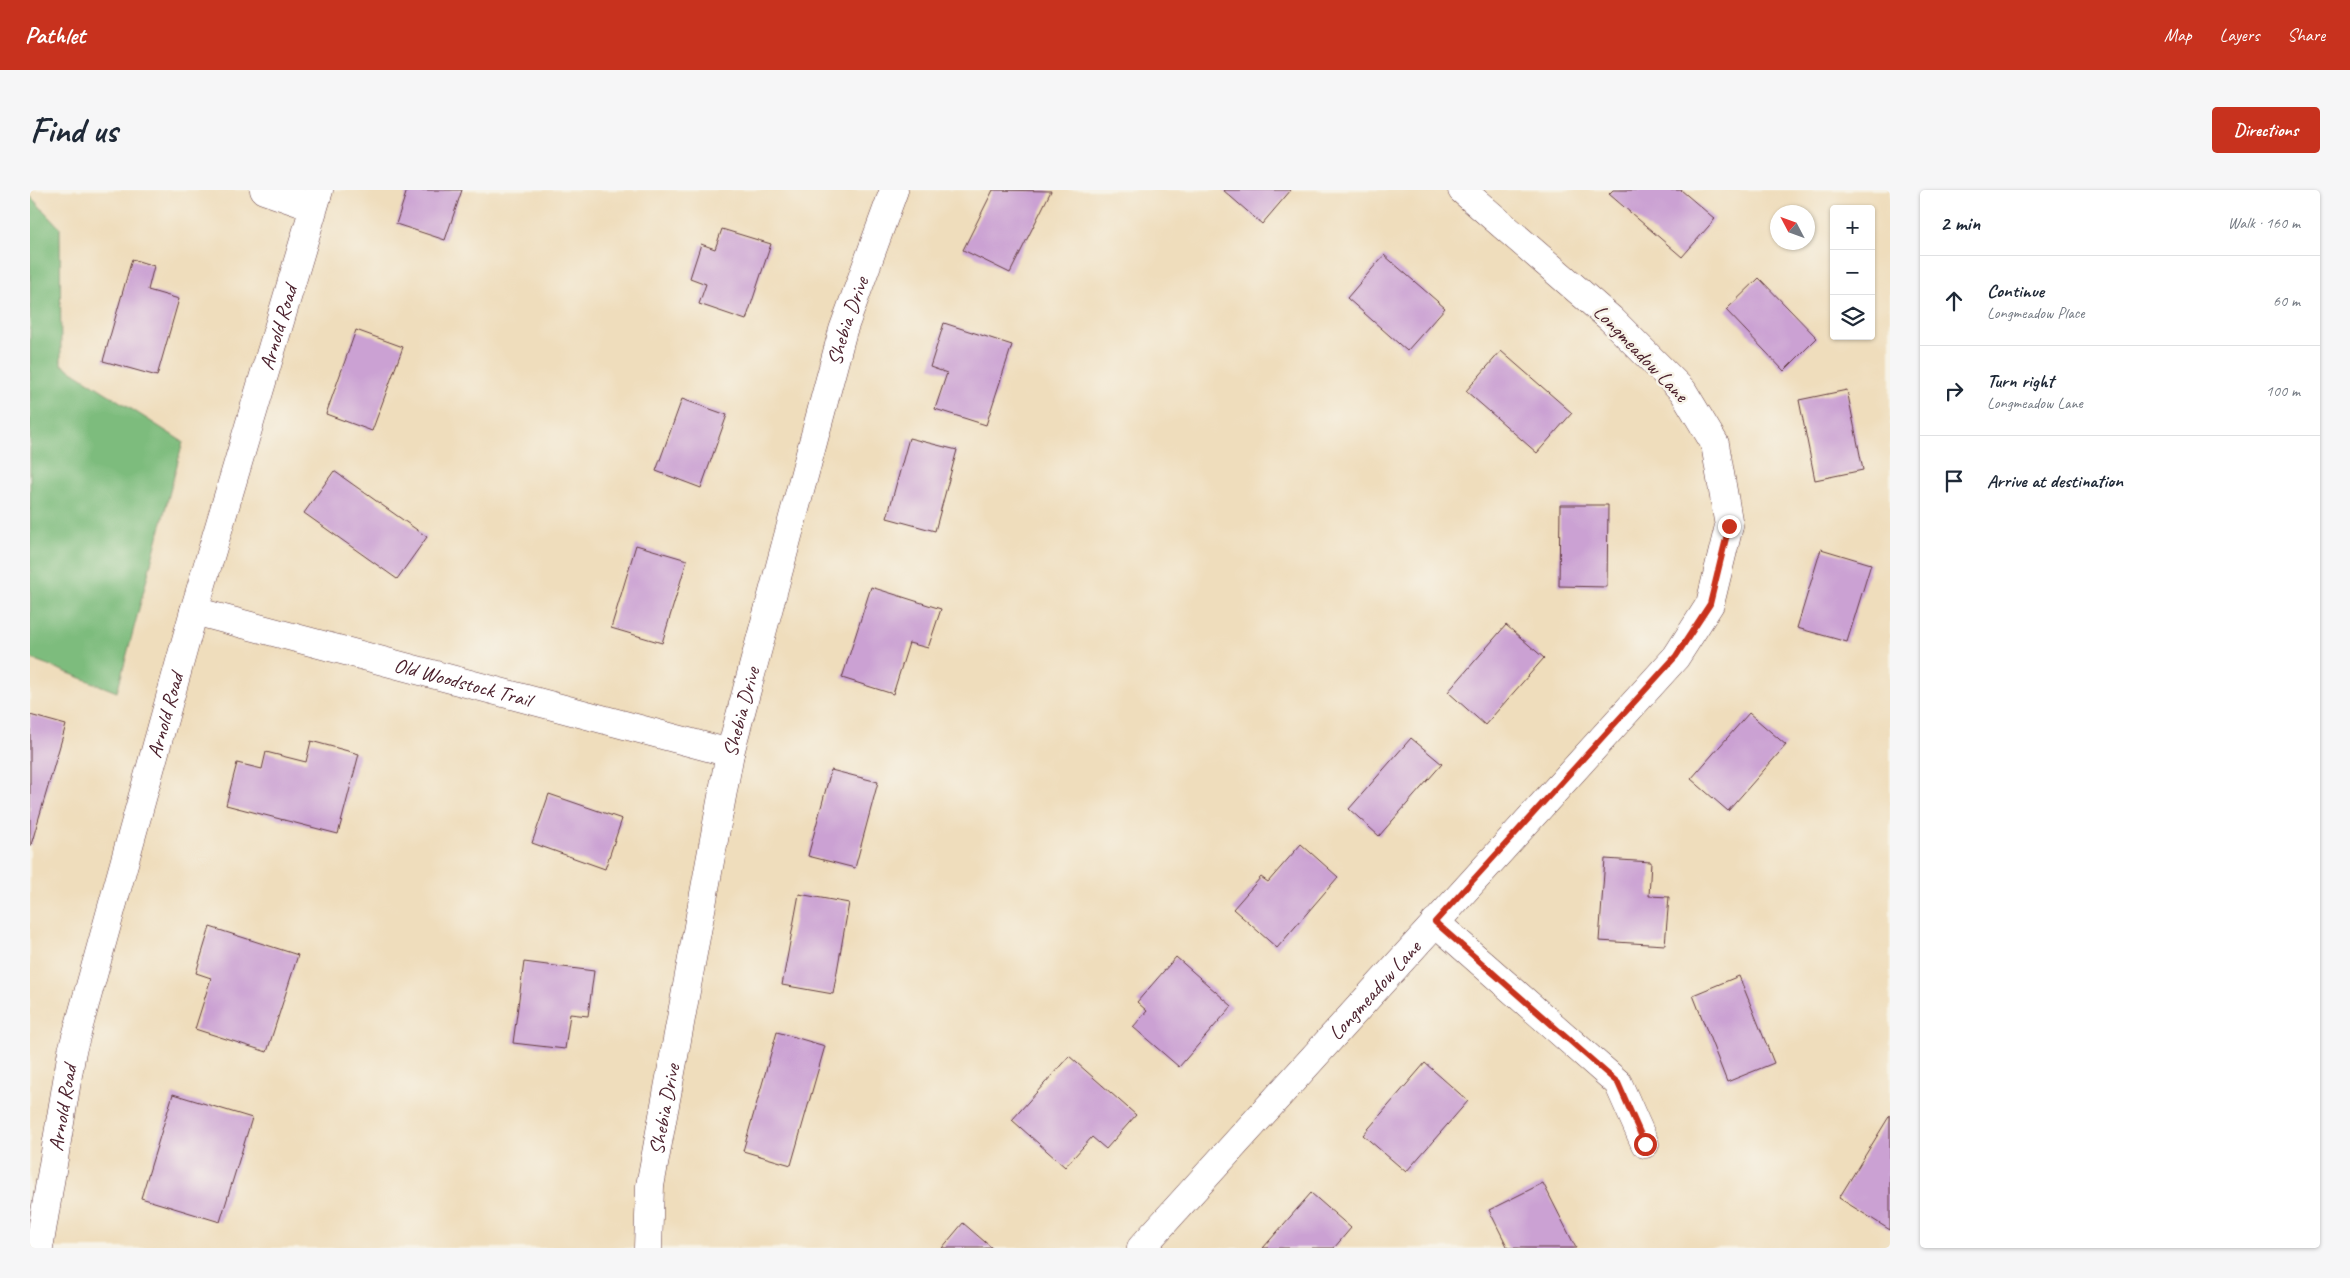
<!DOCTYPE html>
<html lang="en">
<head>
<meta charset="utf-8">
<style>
	:root { --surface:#fff; --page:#f6f6f7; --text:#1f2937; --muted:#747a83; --line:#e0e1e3; --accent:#c8321e }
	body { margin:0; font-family:Caveat,sans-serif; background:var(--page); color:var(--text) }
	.controls { position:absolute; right:15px; top:15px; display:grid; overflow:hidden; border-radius:5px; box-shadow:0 1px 4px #0004 }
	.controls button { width:45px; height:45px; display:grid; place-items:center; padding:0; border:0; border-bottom:1px solid var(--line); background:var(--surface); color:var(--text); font:25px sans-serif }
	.compass { position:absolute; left:1740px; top:15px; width:45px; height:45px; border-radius:50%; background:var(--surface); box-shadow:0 1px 4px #0004; rotate:311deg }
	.stop { position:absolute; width:15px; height:15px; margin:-11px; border:4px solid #c8321e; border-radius:50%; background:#fff }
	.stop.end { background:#c8321e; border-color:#fff; box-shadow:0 1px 5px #0008 }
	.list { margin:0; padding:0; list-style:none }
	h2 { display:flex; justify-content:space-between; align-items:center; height:65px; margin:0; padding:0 20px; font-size:21px }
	h2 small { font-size:16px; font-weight:400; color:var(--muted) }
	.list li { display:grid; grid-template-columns:32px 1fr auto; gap:15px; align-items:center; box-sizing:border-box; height:90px; padding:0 20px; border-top:1px solid var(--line) }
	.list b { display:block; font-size:19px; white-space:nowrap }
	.list p { margin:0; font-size:16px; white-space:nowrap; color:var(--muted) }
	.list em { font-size:16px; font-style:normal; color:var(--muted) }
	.icon { flex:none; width:28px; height:28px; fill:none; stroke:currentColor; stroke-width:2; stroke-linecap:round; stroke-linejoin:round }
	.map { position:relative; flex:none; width:1860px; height:1058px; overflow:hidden; border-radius:5px }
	header { display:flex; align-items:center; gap:30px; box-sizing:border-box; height:70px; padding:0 25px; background:var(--accent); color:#fff }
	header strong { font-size:24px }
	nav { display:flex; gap:28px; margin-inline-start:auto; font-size:18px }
	.intro { display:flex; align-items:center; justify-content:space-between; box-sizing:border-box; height:120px; padding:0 30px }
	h1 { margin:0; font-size:35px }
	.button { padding:12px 22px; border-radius:5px; background:var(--accent); color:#fff; font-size:18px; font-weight:700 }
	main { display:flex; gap:30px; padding:0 30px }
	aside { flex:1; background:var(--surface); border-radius:5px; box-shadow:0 1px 4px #0004 }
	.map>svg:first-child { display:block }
	.forest { fill:#7dbc7d; stroke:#646e54 }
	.building { fill:#cba1d3 }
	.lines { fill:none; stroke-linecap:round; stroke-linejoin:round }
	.street-casing { stroke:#633c41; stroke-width:29 }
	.street { stroke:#fff; stroke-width:28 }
	.route { stroke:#c8321e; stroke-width:6 }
	.labels { text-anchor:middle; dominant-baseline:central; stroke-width:5; stroke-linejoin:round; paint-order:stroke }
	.street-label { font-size:21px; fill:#4a1f2b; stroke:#f7f3e8 }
</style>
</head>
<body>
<header>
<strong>Pathlet</strong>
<nav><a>Map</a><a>Layers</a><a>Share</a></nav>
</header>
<div class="intro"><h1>Find us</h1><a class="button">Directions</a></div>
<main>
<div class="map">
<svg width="1860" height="1058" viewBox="0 0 1860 1058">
	<rect width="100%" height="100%" fill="#f7f3e8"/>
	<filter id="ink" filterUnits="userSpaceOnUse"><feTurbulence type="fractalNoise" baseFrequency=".02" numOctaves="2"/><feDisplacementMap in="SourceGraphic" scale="10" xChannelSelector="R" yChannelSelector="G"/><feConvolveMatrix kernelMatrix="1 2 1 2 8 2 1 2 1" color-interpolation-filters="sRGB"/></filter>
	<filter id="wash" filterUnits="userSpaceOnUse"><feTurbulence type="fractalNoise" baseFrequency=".0096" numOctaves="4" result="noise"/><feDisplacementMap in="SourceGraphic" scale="20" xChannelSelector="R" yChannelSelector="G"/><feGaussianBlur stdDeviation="1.12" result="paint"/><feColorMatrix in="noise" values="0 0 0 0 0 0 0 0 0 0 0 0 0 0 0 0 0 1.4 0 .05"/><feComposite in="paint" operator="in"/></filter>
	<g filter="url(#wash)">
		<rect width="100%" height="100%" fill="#efddbc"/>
		<path class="forest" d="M0,6L30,38L31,174L153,252L87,502L0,468Z"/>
		<g id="blocks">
			<path class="building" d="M377,0H432L415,50L366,34Z
				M963,0L1021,1L980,83L933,60Z
				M1193,0H1261L1232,34Z
				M1583,0H1651L1685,29L1652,67L1579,4Z
				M692,39L741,54L716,130L669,114L676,94L660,88L671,54L685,59Z
				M1354,65L1415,118L1377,161L1317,108Z
				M102,69L124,76L118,100L149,109L127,186L73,171Z
				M1729,88L1787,148L1754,181L1696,120Z
				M914,133L982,155L956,235L905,219L917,183L900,177Z
				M326,140L373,157L342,241L296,224Z
				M1471,161L1542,223L1507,263L1436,201Z
				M1817,200L1833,280L1785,290L1769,210Z
				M652,209L697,225L671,298L626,281Z
				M879,248L927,260L905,341L857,328Z
				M304,281L397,347L367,389L274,323Z
				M1530,315H1578L1577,397L1529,396Z
				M606,355L657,370L632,453L581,438Z
				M1791,359L1841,374L1817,452L1767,438Z
				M841,397L911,419L898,458L879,453L863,504L812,488Z
				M1476,435L1514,468L1455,535L1418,502Z
				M1719,523L1756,555L1698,621L1661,589Z
				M0,525L36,535L1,655H0Z
				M1381,548L1412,574L1349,646L1319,619Z
				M281,551L329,564L308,644L196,615L207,573L232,579L236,562L276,572Z
				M801,580L848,592L825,678L778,666Z
				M519,604L592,629L575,679L502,653Z
				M1271,654L1308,687L1247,758L1203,719L1231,687L1238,692Z
				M1575,669L1621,672L1619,706L1639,707L1635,755L1569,751Z
				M769,704L819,713L803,804L752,795Z
				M180,737L268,765L237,862L165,839L181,788L166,783Z
				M1146,767L1202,816L1149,877L1103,837L1117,821L1107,812Z
				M494,772L564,781L558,826L540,824L535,859L483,853Z
				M1709,786L1744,873L1697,892L1663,805Z
				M747,842L795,856L761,975L713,961Z
				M1039,866L1106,925L1076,959L1062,947L1035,977L982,930Z
				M1395,873L1438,911L1376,982L1333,945Z
				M143,904L222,928L190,1032L111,1008Z
				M1860,925V1040L1809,1008Z
				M1513,993L1546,1058H1478L1459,1020Z
				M1281,1003L1321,1038L1304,1058H1233Z
				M933,1033L962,1058H912Z"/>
		</g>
	</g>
	<g filter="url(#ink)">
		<use href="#blocks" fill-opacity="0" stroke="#633c41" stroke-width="1"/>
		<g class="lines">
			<g class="street-casing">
				<g id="street">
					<path d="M234,0L283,17"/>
					<path id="s1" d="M164,421L700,563"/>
					<path d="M1405,732L1588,893L1615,954"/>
					<path id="s2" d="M9,1058L42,861L164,421L289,0"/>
					<path id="s3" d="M618,1058L620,996L700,563L813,140L864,0"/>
					<path id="s4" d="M1111,1058L1646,467L1680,414L1699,336L1685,254L1653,201L1581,129L1432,0"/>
				</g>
			</g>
			<use href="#street" class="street"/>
		</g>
	</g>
	<g class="lines" filter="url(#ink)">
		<path class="route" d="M1615,954L1588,893L1405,732L1646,466L1680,414L1699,336"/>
	</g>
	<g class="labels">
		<g class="street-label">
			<text stroke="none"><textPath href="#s3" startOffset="950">Shebia Drive</textPath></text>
			<text stroke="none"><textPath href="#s2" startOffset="952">Arnold Road</textPath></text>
			<text transform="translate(1611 163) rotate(46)">Longmeadow Lane</text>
			<text stroke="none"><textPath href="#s1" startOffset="278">Old Woodstock Trail</textPath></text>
			<text stroke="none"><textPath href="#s3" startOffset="545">Shebia Drive</textPath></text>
			<text stroke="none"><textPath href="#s2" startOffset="548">Arnold Road</textPath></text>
			<text stroke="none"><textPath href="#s4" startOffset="348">Longmeadow Lane</textPath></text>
			<text stroke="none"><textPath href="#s2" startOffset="142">Arnold Road</textPath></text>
			<text stroke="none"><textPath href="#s3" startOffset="140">Shebia Drive</textPath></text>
		</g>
	</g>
</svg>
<div class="controls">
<button>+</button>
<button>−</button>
<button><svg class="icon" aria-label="layers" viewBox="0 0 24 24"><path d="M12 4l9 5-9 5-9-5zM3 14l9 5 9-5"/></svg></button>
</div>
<svg class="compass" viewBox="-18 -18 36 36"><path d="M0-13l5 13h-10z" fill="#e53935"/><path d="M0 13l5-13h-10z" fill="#747a83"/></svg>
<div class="stop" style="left:1615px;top:954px"></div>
<div class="stop end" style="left:1699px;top:336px"></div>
</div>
<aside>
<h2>2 min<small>Walk · 160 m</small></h2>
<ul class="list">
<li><svg class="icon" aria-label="ahead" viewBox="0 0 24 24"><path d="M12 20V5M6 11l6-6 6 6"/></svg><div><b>Continue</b><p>Longmeadow Place</p></div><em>60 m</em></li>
<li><svg class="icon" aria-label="right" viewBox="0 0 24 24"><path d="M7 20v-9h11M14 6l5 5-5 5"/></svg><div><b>Turn right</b><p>Longmeadow Lane</p></div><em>100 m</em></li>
<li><svg class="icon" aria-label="arrive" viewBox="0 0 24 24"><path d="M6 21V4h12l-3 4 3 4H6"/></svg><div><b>Arrive at destination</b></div></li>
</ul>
</aside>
</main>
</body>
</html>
